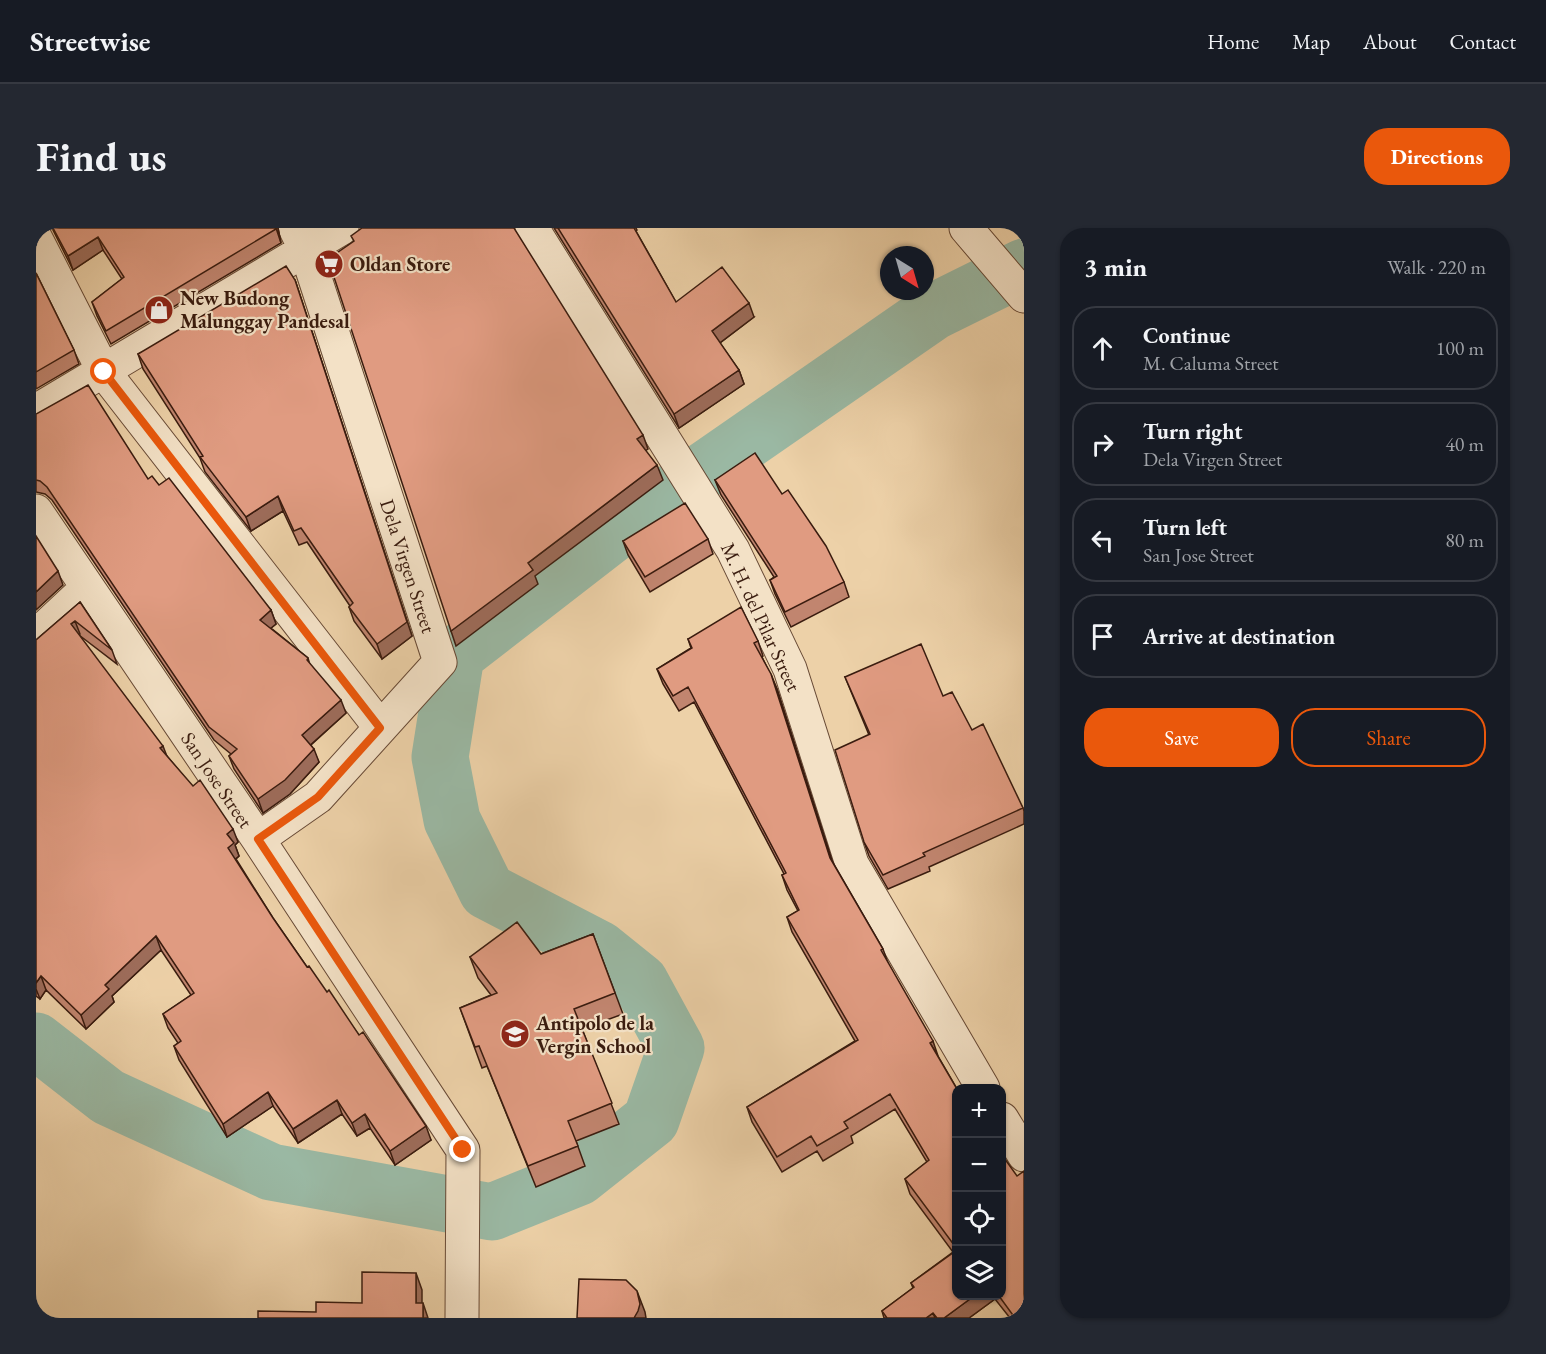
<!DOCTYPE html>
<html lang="en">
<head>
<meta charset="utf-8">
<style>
	:root { --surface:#171b24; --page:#242831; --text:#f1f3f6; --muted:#9ea1a6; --line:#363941; --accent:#ea580c }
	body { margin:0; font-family:"EB Garamond",serif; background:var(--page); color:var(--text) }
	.controls { position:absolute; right:18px; bottom:18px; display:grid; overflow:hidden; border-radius:12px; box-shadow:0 2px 4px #0004 }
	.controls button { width:54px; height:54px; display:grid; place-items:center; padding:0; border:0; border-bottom:2px solid var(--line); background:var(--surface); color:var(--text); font:30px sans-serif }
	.compass { position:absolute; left:844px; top:18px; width:54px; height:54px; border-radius:50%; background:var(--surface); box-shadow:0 2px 4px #0004; rotate:143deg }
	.stop { position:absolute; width:18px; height:18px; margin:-14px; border:4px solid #ea580c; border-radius:50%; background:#fff }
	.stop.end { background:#ea580c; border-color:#fff; box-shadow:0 2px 6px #0008 }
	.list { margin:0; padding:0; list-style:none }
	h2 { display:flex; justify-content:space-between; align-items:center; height:78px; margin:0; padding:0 24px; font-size:26px }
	h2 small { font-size:20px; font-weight:400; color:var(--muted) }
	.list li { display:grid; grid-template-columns:39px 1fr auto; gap:18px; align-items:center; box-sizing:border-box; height:84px; margin:0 12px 12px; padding:0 12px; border:2px solid var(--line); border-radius:24px }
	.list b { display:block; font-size:22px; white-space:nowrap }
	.list p { margin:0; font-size:20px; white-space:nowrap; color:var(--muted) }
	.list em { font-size:20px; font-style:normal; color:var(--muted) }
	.actions { display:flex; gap:12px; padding:18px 24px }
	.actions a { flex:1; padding:14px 0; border:2px solid var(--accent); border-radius:24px; text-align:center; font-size:21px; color:var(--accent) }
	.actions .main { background:var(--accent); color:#fff }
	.icon { flex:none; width:33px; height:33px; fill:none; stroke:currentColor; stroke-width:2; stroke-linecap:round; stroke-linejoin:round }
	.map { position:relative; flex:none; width:988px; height:1090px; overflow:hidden; border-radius:24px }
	header { display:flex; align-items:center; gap:36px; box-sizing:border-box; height:84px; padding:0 30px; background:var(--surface); border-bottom:2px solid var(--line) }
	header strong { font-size:28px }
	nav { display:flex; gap:33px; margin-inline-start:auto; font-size:21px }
	.intro { display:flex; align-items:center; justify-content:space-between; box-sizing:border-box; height:144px; padding:0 36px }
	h1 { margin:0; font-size:42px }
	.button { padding:15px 27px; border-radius:24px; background:var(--accent); color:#fff; font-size:21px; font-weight:700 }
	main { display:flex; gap:36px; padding:0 36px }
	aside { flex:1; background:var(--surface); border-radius:24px; box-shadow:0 2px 4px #0004 }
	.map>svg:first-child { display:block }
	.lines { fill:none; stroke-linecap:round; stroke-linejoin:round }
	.river { stroke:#9ab8a3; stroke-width:57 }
	.minor-casing { stroke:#674935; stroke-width:35 }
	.minor { stroke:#f3e1c6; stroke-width:33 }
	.wall { fill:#c1856f; stroke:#3a1c0f; stroke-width:1.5 }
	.shaded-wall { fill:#9d6c5a; stroke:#3a1c0f; stroke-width:1.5 }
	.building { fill:#e09b81; stroke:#3a1c0f; stroke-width:1.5 }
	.route { stroke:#ea580c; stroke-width:8 }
	.labels { text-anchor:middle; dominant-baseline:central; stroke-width:4.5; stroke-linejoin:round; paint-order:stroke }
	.poi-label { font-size:20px; font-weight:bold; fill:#3a1c0f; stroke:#f3e1c6; text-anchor:start }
	.street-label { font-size:20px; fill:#3a1c0f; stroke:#f3e1c6 }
</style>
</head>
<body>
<header>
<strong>Streetwise</strong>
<nav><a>Home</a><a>Map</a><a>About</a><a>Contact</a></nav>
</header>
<div class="intro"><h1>Find us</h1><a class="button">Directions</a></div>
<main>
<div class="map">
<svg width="988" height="1090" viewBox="0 0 988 1090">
	<rect width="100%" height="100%" fill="#edd1a8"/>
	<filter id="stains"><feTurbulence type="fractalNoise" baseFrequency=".00333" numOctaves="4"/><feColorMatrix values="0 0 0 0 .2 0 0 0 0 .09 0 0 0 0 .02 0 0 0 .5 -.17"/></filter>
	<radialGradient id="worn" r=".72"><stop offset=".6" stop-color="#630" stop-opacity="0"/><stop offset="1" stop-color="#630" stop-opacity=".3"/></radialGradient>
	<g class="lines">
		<path class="river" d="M0,813L72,869L235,944L456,984L543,949L615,892L640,820L604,754L563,721L451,663L416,592L404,529L420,427L575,307L897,84L988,39"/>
		<g class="minor-casing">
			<path id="minor" d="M496,0L697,322L754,441L816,636L947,860
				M930,0L988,68
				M0,11L68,144L344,499
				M0,183L306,0
				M0,283L222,611L427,922L426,1090
				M0,408L50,361
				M222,611L282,569L404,434L270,23L259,0
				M966,891L988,927"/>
		</g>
		<use href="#minor" class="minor"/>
	</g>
	<path class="wall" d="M16,0H242L245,15L75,116L61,88L56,74L86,51L67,22L37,42Z
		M518,0H600L601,2L600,3L640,74L718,89L684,115L703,142L708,156L643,200Z
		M0,45L38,122L43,136L0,161Z
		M259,52L376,408L346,431L318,393L313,379L314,378L271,314L263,317L247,283L215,303L169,244L164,230L107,141L102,126Z
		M0,186L123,257L235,382L240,396L235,400L272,430L274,437L310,485L275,517L283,534L254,566L227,585L198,541L193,528L195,526L178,512L16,272L9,266L0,264Z
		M679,252L746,266L808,354L813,369L755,399L739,366L734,352L738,349L685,267Z
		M672,311L677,326L614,364L592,327L587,313Z
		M44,374L76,422L81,436L43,407L131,528L202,614L199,617L203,628L200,631L237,690L271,739L323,807L395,912L359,937L334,900L321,908L306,886L262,915L237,878L191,909L143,832L138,818L142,815L132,800L127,786L155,767L125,722L76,768L78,774L50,801L10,762L4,771L0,768V412Z
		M652,411L722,413L727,428L726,429L741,461L796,633L847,721L852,735L902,828L921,861V1068H966L988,1090H974L959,1071L933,1090H848L846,1083L877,1060L875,1055L917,1024L874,966L869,951L891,934L859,881L815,908L817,915L787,933L781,923L746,944L716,894L711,879L819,813L756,704L751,689L762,683L751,662L746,647L748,646L658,474L643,483L627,456L621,441L655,420Z
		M809,449L907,468L936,502L987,580L988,583V596L893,639L894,643L852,661L833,628L828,614L833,507Z
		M557,706L587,786L546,801L583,896L540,913L549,938L500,959L451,838L446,840L424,780L455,767L442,750L434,729L505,726Z"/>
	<path class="shaded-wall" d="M240,0H242L245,15Z
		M62,9L67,22L37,42L32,28Z
		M259,52L376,408L346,431L341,416Z
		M713,75L718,89L681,117L676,103Z
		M703,142L708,156L643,200L638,186Z
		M607,207L612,221L606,225L601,211Z
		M621,237L627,252L499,348L502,356L420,418L415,403L492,335Z
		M242,268L247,283L215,303L210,289Z
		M22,343L27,357L0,382V364Z
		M235,382L240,396L229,405L224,392Z
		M39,393L44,406L40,410L35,396Z
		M735,446L741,461L800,645L794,630Z
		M305,472L310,485L271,520L266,507Z
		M127,518L132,531L124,520Z
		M278,521L283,534L254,566L227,585L222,571Z
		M197,601L202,614L199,617L203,628L197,633L192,620L191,606Z
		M120,708L125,722L76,768L78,774L50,801L45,787L69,757Z
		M5,748L10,762L4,771L0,761V755Z
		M897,813L902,828L894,815Z
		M232,864L237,878L191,909L187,896Z
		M301,872L306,886L262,915L257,901Z
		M329,886L334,900L321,908L316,895Z
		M390,898L395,912L359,937L354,923Z
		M380,1045L386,1062V1090L380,1075Z
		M601,1063L609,1084L610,1090H598Z
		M938,1068H958L959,1071L933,1090H908Z
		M387,1075L392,1090H387Z
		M897,1085L899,1090H890Z"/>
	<path class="building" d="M17,0H240V1L70,103L56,74L88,49L62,9L32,28Z
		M326,0H478L607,207L601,211L621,237L492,335L497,342L415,403L292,31L318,13L315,8Z
		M522,0H598L640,74L686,39L713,75L676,103L703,142L638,186Z
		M250,38L259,52L371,394L341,416L313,379L317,375L265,300L258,303L242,268L210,289L164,229L167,228L102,126Z
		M0,45L38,122L0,144Z
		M52,157L112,251L116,248L123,257L133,250L235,382L224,392L272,430L271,432L305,472L266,507L278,521L249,552L222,571L193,528L201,521L173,499L11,259L4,253L0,252V186Z
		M719,225L746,266L752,262L790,318L808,354L749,384L734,352L741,348L679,252Z
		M649,275L672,311L609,349L587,313Z
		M0,308L22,343L0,364Z
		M44,374L76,422L39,393L35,396L127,518L124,520L157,558L164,552L197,601L191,606L198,615L192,620L237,690L271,739L273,738L291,764L293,762L323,807L327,804L390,898L354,923L329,886L316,895L301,872L257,901L232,864L187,896L138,818L145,813L127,786L158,765L120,708L69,757L73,761L45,787L5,748L0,755V412Z
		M705,379L722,413L718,415L735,446L794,630L847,721L845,722L897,813L894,815L921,861V1021L869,951L893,932L854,866L808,894L812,900L781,918L775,908L741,929L711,879L822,812L751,689L763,682L746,647L750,645L652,459L637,468L621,441L656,420L652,411Z
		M885,416L907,468L916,464L936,502L947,496L987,580L887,625L889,628L847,647L828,614L799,522L834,506L809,449Z
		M481,694L505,726L557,706L579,765L538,781L576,875L532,893L542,918L492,938L443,818L439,819L424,780L461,765L434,729Z
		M966,927L981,948L988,943V1090H979L963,1068H966Z
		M921,1022V1068H938L908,1090H901L897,1085L890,1090H851L846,1083L878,1059L875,1055Z
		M326,1044L380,1045V1075H387V1090H222V1083L280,1084V1074L326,1075Z
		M543,1051L590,1052L601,1063L604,1076L602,1083L598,1090H541Z"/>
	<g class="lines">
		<path class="route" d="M68,144L344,500L282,569L222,611L427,922"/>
	</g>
	<defs>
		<g id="supermarket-disc" transform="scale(1.5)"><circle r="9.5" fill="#8f2418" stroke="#f3e1c6"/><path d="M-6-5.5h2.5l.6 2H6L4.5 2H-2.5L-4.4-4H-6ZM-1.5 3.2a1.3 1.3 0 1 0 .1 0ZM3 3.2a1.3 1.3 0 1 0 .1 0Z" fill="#fff"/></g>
		<g id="shop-disc" transform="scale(1.5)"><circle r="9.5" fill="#8f2418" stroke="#f3e1c6"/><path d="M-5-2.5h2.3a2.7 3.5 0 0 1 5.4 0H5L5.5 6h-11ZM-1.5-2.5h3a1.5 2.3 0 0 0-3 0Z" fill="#fff"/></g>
		<g id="school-disc" transform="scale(1.5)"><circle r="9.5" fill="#8f2418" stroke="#f3e1c6"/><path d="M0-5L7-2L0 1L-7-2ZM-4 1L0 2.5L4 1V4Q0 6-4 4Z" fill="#fff"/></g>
	</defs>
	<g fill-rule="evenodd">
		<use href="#supermarket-disc" x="293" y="36"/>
		<use href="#shop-disc" x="123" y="82"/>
		<use href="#school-disc" x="479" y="806"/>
	</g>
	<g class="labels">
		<g class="poi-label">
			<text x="314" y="36">Oldan Store</text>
			<text x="144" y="70">New Budong<tspan x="144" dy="23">Malunggay Pandesal</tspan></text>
			<text x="500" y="795">Antipolo de la<tspan x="500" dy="23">Vergin School</tspan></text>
		</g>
		<g class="street-label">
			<text transform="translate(372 338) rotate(72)">Dela Virgen Street</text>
			<text transform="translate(725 389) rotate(65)">M. H. del Pilar Street</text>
			<text transform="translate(181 552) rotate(56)">San Jose Street</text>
		</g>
	</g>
	<rect width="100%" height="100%" filter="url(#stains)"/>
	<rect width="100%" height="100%" fill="url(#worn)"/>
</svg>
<div class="controls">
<button>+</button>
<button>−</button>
<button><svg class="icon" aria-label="locate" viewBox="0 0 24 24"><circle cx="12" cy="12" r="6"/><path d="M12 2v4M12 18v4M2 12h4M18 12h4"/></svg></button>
<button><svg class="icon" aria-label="layers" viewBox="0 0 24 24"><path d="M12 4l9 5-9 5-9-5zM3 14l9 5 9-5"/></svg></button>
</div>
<svg class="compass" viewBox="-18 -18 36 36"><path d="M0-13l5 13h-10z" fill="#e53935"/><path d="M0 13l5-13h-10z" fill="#9ea1a6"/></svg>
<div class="stop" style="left:68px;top:144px"></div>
<div class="stop end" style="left:427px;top:922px"></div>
</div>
<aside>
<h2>3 min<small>Walk · 220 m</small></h2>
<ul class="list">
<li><svg class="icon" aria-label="ahead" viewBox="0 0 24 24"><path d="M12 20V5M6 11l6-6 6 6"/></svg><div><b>Continue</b><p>M. Caluma Street</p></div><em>100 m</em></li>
<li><svg class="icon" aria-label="right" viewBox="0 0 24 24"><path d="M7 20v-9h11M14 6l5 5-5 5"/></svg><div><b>Turn right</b><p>Dela Virgen Street</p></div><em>40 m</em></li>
<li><svg class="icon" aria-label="left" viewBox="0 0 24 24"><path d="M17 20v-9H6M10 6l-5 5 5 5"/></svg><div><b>Turn left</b><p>San Jose Street</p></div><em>80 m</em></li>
<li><svg class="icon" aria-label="arrive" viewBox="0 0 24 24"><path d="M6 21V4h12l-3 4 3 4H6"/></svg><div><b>Arrive at destination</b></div></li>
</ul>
<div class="actions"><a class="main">Save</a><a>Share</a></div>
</aside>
</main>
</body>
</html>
